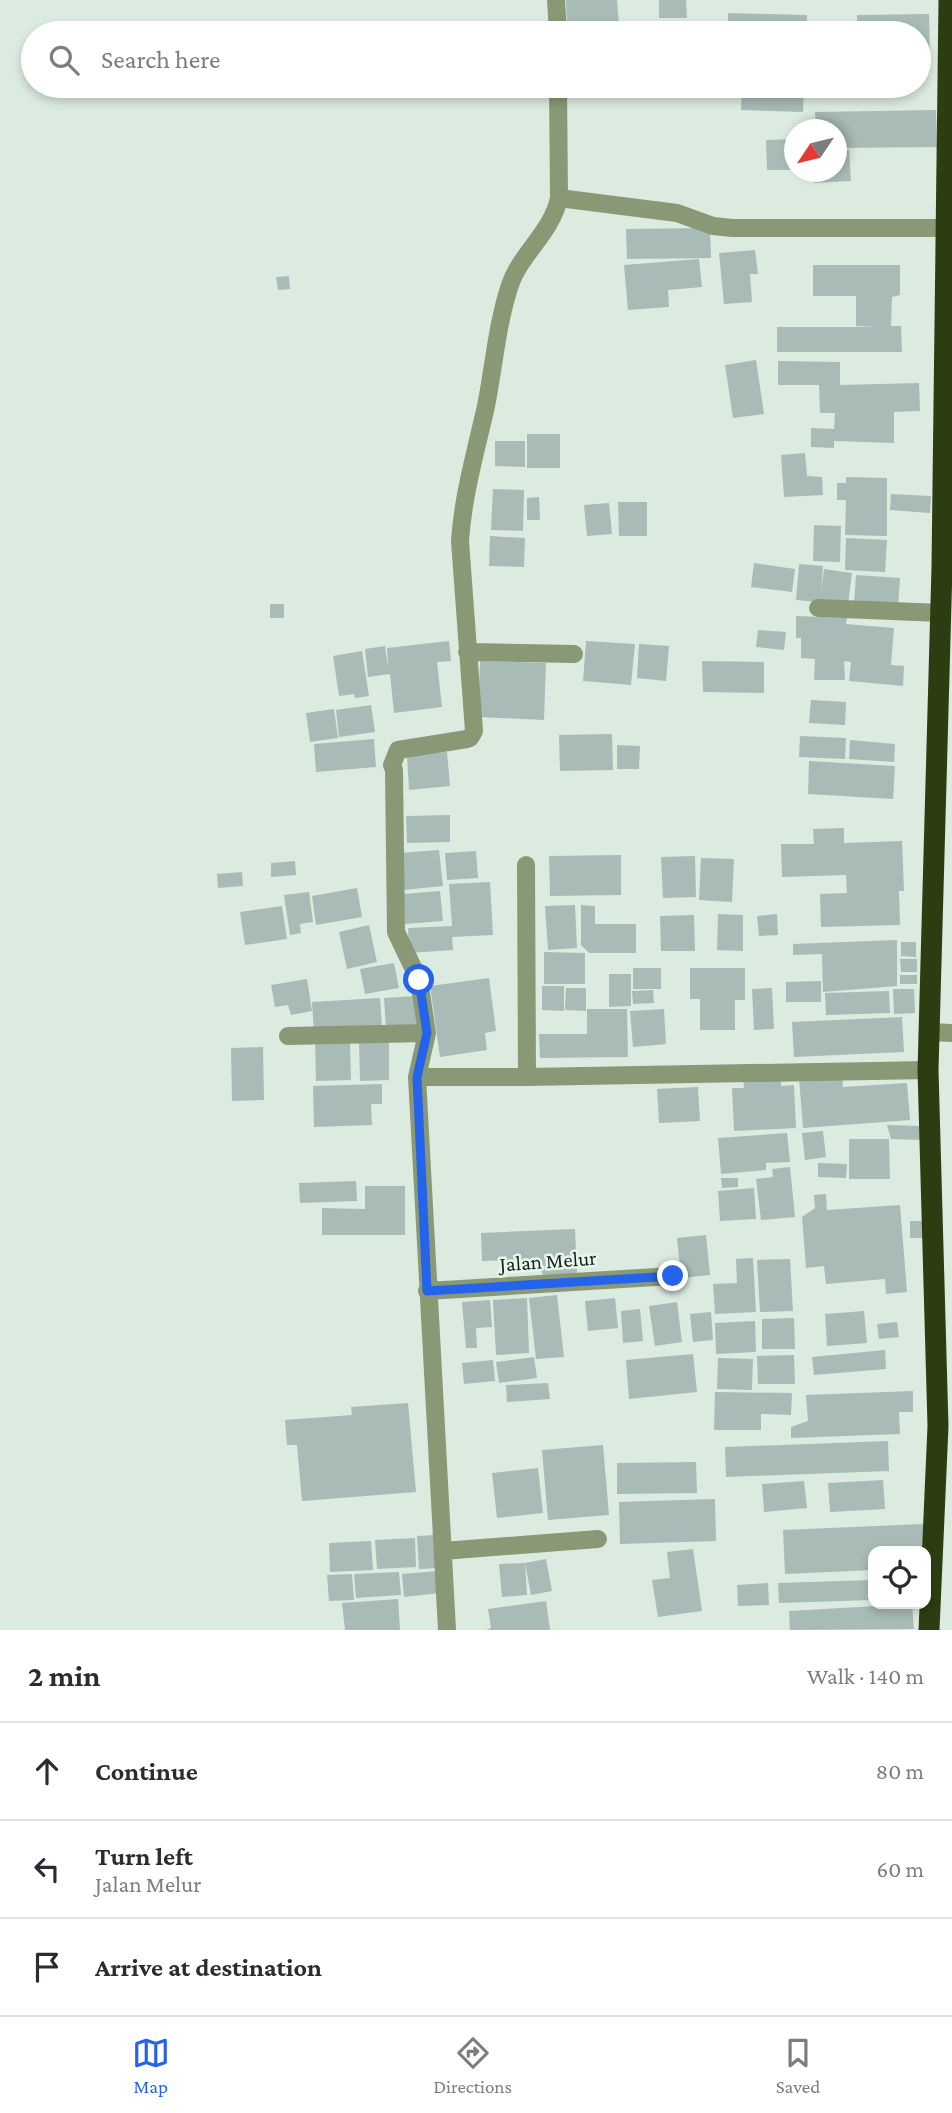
<!DOCTYPE html>
<html lang="en">
<head>
<meta charset="utf-8">
<style>
	:root { --surface:#fff; --page:#f7f7f7; --text:#2b2b33; --muted:#7c7c81; --line:#e1e1e2; --accent:#2563eb }
	body { margin:0; font-family:"Crimson Pro",serif; background:var(--page); color:var(--text) }
	.controls { position:absolute; right:21px; bottom:21px; display:grid; overflow:hidden; border-radius:14px; box-shadow:0 4px 10px #0003 }
	.controls button { width:63px; height:63px; display:grid; place-items:center; padding:0; border:0; border-bottom:2px solid var(--line); background:var(--surface); color:var(--text); font:35px sans-serif }
	.compass { position:absolute; left:784px; top:119px; width:63px; height:63px; border-radius:50%; background:var(--surface); box-shadow:0 4px 10px #0003; rotate:235deg }
	.stop { position:absolute; width:21px; height:21px; margin:-16px; border:5px solid #2563eb; border-radius:50%; background:#fff }
	.stop.end { background:#2563eb; border-color:#fff; box-shadow:0 2px 7px #0008 }
	.list { margin:0; padding:0; list-style:none }
	h2 { display:flex; justify-content:space-between; align-items:center; height:91px; margin:0; padding:0 28px; font-size:30px }
	h2 small { font-size:23px; font-weight:400; color:var(--muted) }
	.list li { display:grid; grid-template-columns:46px 1fr auto; gap:21px; align-items:center; box-sizing:border-box; height:98px; padding:0 28px; border-top:2px solid var(--line) }
	.list b { display:block; font-size:26px; white-space:nowrap }
	.list p { margin:0; font-size:23px; white-space:nowrap; color:var(--muted) }
	.list em { font-size:23px; font-style:normal; color:var(--muted) }
	.icon { flex:none; width:38px; height:38px; fill:none; stroke:currentColor; stroke-width:2; stroke-linecap:round; stroke-linejoin:round }
	.map { position:relative; flex:none; width:952px; height:1630px; overflow:hidden }
	.search { position:absolute; background:var(--surface); box-shadow:0 4px 10px #0003; left:21px; right:21px; top:21px; height:77px; display:flex; align-items:center; gap:18px; box-sizing:border-box; padding:0 24px; border-radius:38px; color:var(--muted); font-size:26px }
	.sheet { height:385px; background:var(--surface) }
	nav { display:flex; justify-content:space-around; align-items:center; box-sizing:border-box; height:98px; border-top:2px solid var(--line); background:var(--surface); font-size:19px; color:var(--muted) }
	nav a { display:grid; justify-items:center; gap:4px }
	nav .on { color:var(--accent) }
	.map>svg:first-child { display:block }
	.building { fill:#a8bbb7 }
	.lines { fill:none; stroke-linecap:round; stroke-linejoin:round }
	.street { stroke:#899976; stroke-width:18 }
	.highway { stroke:#2c3e11; stroke-width:21 }
	.route { stroke:#2563eb; stroke-width:9 }
	.labels { text-anchor:middle; dominant-baseline:central; stroke-width:5; stroke-linejoin:round; paint-order:stroke }
	.street-label { font-size:21px; fill:#1a201c; stroke:#e9f8ed }
</style>
</head>
<body>
<div class="map">
<svg width="952" height="1630" viewBox="0 0 952 1630">
	<rect width="100%" height="100%" fill="#dcebe0"/>
	<path class="building" d="M566,0H617L619,25L567,27Z
		M659,0H686L687,18H659Z
		M728,13L807,15V33H728Z
		M929,14L930,60H919V33H857V15Z
		M742,86H804L803,112L741,110Z
		M936,110L937,147L836,148V130H816L815,112Z
		M794,139V170H767L766,140Z
		M836,150H849L851,181L814,183V172H836Z
		M710,228L711,258L627,259L626,229Z
		M755,250L758,274H750L752,302L724,304L719,253Z
		M699,259L702,287L668,290L669,307L628,310L624,265Z
		M813,265H900V295L892,297L891,326H901L902,352H777V327H876L856,326V296H813Z
		M289,276L290,289L278,290L276,277Z
		M756,360L764,414L733,418L725,365Z
		M778,361L840,362V385L919,383L920,411L894,412V443L834,441V448L811,447V428L834,429L835,413H820L819,385H778Z
		M527,434H560V468H527Z
		M495,441H525V467L495,466Z
		M805,453L807,476L822,477L823,495L784,497L781,455Z
		M846,477L887,478V536L845,535L846,500H837V483H846Z
		M493,489L524,490L523,531L491,530Z
		M891,494L931,496L930,513L890,510Z
		M539,497L540,520H527V498Z
		M618,502H647V536H619Z
		M609,503L612,534L587,536L584,505Z
		M814,525L841,526L840,562L813,561Z
		M490,536L525,538L524,567L489,566Z
		M846,538L887,540L885,572L845,570Z
		M754,563L795,569L792,592L751,587Z
		M799,564L823,566L821,592L824,569L852,573L848,605L796,600Z
		M856,575L900,578L898,607L854,604Z
		M270,604H284V618H270Z
		M796,616L847,618L846,624L894,628L891,665L904,666L903,686L849,681L851,662L844,661L845,680H814L815,659L801,658V638H796Z
		M758,630L786,632L784,650L756,647Z
		M449,641L451,661L437,662L442,707L394,713L390,674L368,677L365,649L385,646L388,667L387,648Z
		M586,641L635,644L631,685L583,681Z
		M639,644L669,646L666,681L637,678Z
		M362,651L369,696L355,698L354,694L339,696L333,656Z
		M480,661L546,663L544,720L478,717Z
		M702,661L764,662V693L703,692Z
		M811,700L846,702L845,725L809,723Z
		M371,705L375,732L339,737L336,710Z
		M334,709L338,738L310,742L306,713Z
		M612,734L613,770L560,771L559,735Z
		M800,736L846,738L845,759L799,757Z
		M374,739L376,767L316,772L314,744Z
		M850,740L895,744L894,762L849,759Z
		M617,745L640,746L639,769H617Z
		M447,752L450,786L409,790L407,755Z
		M809,761L895,766L893,799L808,794Z
		M450,815V842L407,843L406,816Z
		M844,828V843L902,841L904,891H899L900,925L821,927L820,894L847,893L846,875L782,877L781,844H814L813,829Z
		M439,850L443,886L404,890L400,853Z
		M476,851L478,878L447,880L445,853Z
		M621,855V895L550,896L549,856Z
		M695,856L696,897L663,898L661,857Z
		M701,858L734,859L732,902L699,900Z
		M295,861L296,875L271,877V863Z
		M242,872L243,886L218,888L217,874Z
		M490,882L493,935L452,937L453,950L409,953L408,928L452,926L449,884Z
		M357,888L362,917L316,925L312,896Z
		M440,891L443,921L405,924L403,894Z
		M309,892L313,922L300,924L301,933L290,935L284,895Z
		M575,905L577,948L548,950L545,906Z
		M581,905L595,906V924H636V953H589L581,945Z
		M282,906L287,939L245,945L240,912Z
		M718,914L743,915V951L717,950Z
		M777,914L778,935L759,936L757,916Z
		M694,915L695,951H661L660,916Z
		M369,925L377,962L347,969L339,932Z
		M897,940V986L823,992L822,954L793,955V944Z
		M901,942H916V957L901,956Z
		M544,952L585,953V984H544Z
		M900,959H917V972H901Z
		M394,963L399,988L365,994L360,969Z
		M633,968H661V989H633Z
		M690,968H745V1000H735V1030H700V999H690Z
		M609,974H631V1006L609,1007Z
		M900,975H917V984H900Z
		M489,978L496,1031L485,1033L487,1050L440,1057L430,986Z
		M307,979L312,1011L291,1015L288,1005L275,1007L271,985Z
		M821,981V1002H786V982Z
		M542,986H564V1011L542,1010Z
		M566,988H586V1011L565,1010Z
		M772,988L774,1029L754,1030L752,989Z
		M893,989H914L915,1013L894,1014Z
		M653,990L654,1003L633,1004L632,991Z
		M889,991L890,1013L826,1015L825,993Z
		M416,996L418,1027L386,1029L384,998Z
		M380,998L382,1027L314,1032L312,1002Z
		M587,1009H627L628,1057L540,1058L539,1034H587Z
		M664,1009L666,1044L633,1047L630,1011Z
		M902,1017L904,1052L794,1057L792,1022Z
		M315,1040H350L351,1080L316,1081Z
		M359,1041H389V1080L360,1081Z
		M263,1047L264,1100L232,1101L231,1048Z
		M781,1074V1086L794,1085L796,1128L734,1131L732,1088H744L743,1075Z
		M842,1075L843,1087L907,1083L910,1120L803,1128L799,1078Z
		M382,1084V1104H371L372,1125L314,1127L313,1086Z
		M698,1087L700,1121L659,1123L657,1089Z
		M887,1125L921,1126V1140L891,1139Z
		M823,1131L826,1157L805,1160L802,1133Z
		M787,1133L790,1162L766,1163V1170L721,1174L718,1138Z
		M849,1139H889L890,1179H849Z
		M818,1163L847,1164L846,1178L818,1177Z
		M790,1167L795,1217L761,1220L756,1179L773,1177L772,1169Z
		M721,1178H738V1187L722,1188Z
		M356,1181L357,1201L300,1203L299,1183Z
		M365,1186H405V1235H322V1208L365,1209Z
		M754,1188L756,1219L720,1221L718,1191Z
		M826,1194L827,1210L900,1205L907,1292L886,1294L885,1279L826,1284L824,1266L806,1268L802,1217L815,1208L814,1195Z
		M910,1221H924V1238H910Z
		M575,1229L577,1275L544,1277L541,1270L511,1271L510,1260L482,1261L481,1233Z
		M706,1235L710,1275L681,1278L677,1238Z
		M753,1258L756,1312L715,1314L713,1284L737,1283L736,1259Z
		M790,1259L793,1311L760,1312L757,1260Z
		M557,1295L564,1357L536,1359L529,1298Z
		M527,1298L529,1353L496,1355L493,1300Z
		M615,1298L618,1328L588,1331L585,1301Z
		M490,1300L492,1327L476,1328L477,1348H466L462,1302Z
		M677,1302L682,1342L655,1346L649,1306Z
		M640,1309L643,1341L623,1343L621,1311Z
		M864,1311L867,1343L827,1346L825,1314Z
		M711,1312L713,1340L693,1342L690,1314Z
		M794,1318L795,1349H762V1319Z
		M755,1321L756,1352L716,1354L715,1323Z
		M897,1322L899,1337L879,1339L877,1324Z
		M885,1350L886,1369L814,1375L812,1357Z
		M693,1354L697,1392L629,1399L626,1360Z
		M794,1355L795,1384H758L757,1356Z
		M534,1357L537,1378L499,1383L496,1362Z
		M718,1358L753,1359L752,1390L717,1389Z
		M493,1360L495,1381L464,1384L462,1363Z
		M548,1383L550,1399L507,1402L506,1385Z
		M913,1391V1412H899L900,1434L791,1438V1427L808,1421L806,1395Z
		M715,1392L792,1393L791,1415L761,1414V1430H714Z
		M408,1403L416,1492L302,1501L297,1445H287L285,1420L352,1415L351,1407Z
		M888,1441L889,1471L726,1477L725,1447Z
		M603,1445L609,1515L548,1520L542,1450Z
		M696,1462L697,1493L617,1494V1463Z
		M538,1468L543,1513L497,1518L492,1473Z
		M883,1480L885,1509L830,1512L828,1483Z
		M804,1481L807,1508L764,1512L762,1484Z
		M715,1499L716,1541L620,1544L619,1502Z
		M923,1524L925,1550L873,1551V1570L785,1574L783,1530Z
		M436,1535L438,1568L419,1569L417,1536Z
		M415,1538L416,1567L377,1569L375,1540Z
		M371,1541L373,1570L330,1572L329,1543Z
		M693,1549L702,1611L658,1617L652,1580L670,1578L667,1552Z
		M546,1559L552,1591L531,1595L525,1563Z
		M525,1563L527,1595L502,1597L499,1564Z
		M438,1571L440,1593L404,1597L402,1574Z
		M399,1572L401,1595L356,1598L354,1574Z
		M352,1574L354,1600L329,1601L327,1575Z
		M873,1580V1600L779,1603L778,1583Z
		M768,1583L769,1605L738,1606L737,1585Z
		M398,1599L400,1630H345L342,1603Z
		M546,1601L550,1630H486L491,1628L488,1609Z
		M912,1604L914,1629L790,1630L789,1611Z"/>
	<g class="lines">
		<path class="street" d="M556,0L558,33
			M559,198L677,213L713,226L732,228H947
			M818,608L941,613
			M467,652L574,654
			M526,865L527,1077
			M930,1032L952,1033
			M288,1036L427,1033
			M417,1077H527L928,1070
			M427,1291L672,1276
			M443,1551L598,1539
			M447,1630L417,1077L427,1033L419,980L396,932L394,770L392,765L398,750L467,739L470,738L474,731L460,541C463,495 476,451 486,406C494,366 497,324 510,285C521,253 552,232 559,198L558,86"/>
		<path class="highway" d="M929,1630L938,1426L928,1070L942,567L949,0"/>
	</g>
	<g class="lines">
		<path class="route" d="M419,980L427,1033L417,1077L427,1291L673,1276"/>
	</g>
	<g class="labels">
		<g class="street-label">
			<text transform="translate(548 1261) rotate(-4)">Jalan Melur</text>
		</g>
	</g>
</svg>
<div class="controls">
<button><svg class="icon" aria-label="locate" viewBox="0 0 24 24"><circle cx="12" cy="12" r="6"/><path d="M12 2v4M12 18v4M2 12h4M18 12h4"/></svg></button>
</div>
<svg class="compass" viewBox="-18 -18 36 36"><path d="M0-13l5 13h-10z" fill="#e53935"/><path d="M0 13l5-13h-10z" fill="#7c7c81"/></svg>
<div class="stop" style="left:419px;top:980px"></div>
<div class="stop end" style="left:673px;top:1276px"></div>
<div class="search"><svg class="icon" aria-label="search" viewBox="0 0 24 24"><circle cx="10" cy="10" r="6"/><path d="M15 15l6 6"/></svg>Search here</div>
</div>
<section class="sheet">
<h2>2 min<small>Walk · 140 m</small></h2>
<ul class="list">
<li><svg class="icon" aria-label="ahead" viewBox="0 0 24 24"><path d="M12 20V5M6 11l6-6 6 6"/></svg><div><b>Continue</b></div><em>80 m</em></li>
<li><svg class="icon" aria-label="left" viewBox="0 0 24 24"><path d="M17 20v-9H6M10 6l-5 5 5 5"/></svg><div><b>Turn left</b><p>Jalan Melur</p></div><em>60 m</em></li>
<li><svg class="icon" aria-label="arrive" viewBox="0 0 24 24"><path d="M6 21V4h12l-3 4 3 4H6"/></svg><div><b>Arrive at destination</b></div></li>
</ul>
</section>
<nav>
<a class="on"><svg class="icon" aria-label="map" viewBox="0 0 24 24"><path d="M3 6l6-2 6 2 6-2v14l-6 2-6-2-6 2zM9 4v14M15 6v14"/></svg>Map</a>
<a><svg class="icon" aria-label="directions" viewBox="0 0 24 24"><path d="M12 3l9 9-9 9-9-9zM9 14v-3h6M13 9l2 2-2 2"/></svg>Directions</a>
<a><svg class="icon" aria-label="saved" viewBox="0 0 24 24"><path d="M7 4h10v16l-5-4-5 4z"/></svg>Saved</a>
</nav>
</body>
</html>
